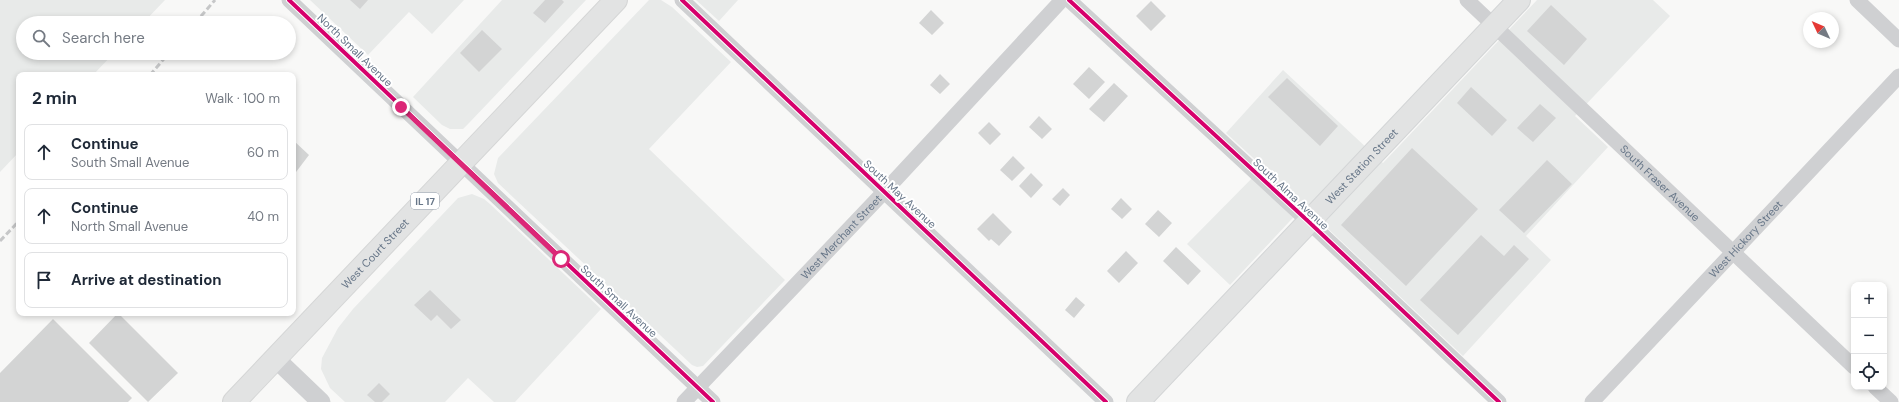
<!DOCTYPE html>
<html lang="en">
<head>
<meta charset="utf-8">
<style>
	:root { --surface:#fff; --page:#f6f6f7; --text:#1f2937; --muted:#747a83; --line:#e0e1e3 }
	body { margin:0; font-family:"DM Sans",sans-serif; background:var(--page); color:var(--text) }
	.controls { position:absolute; right:12px; bottom:12px; display:grid; overflow:hidden; border-radius:8px; box-shadow:0 2px 6px #0003 }
	.controls button { width:36px; height:36px; display:grid; place-items:center; padding:0; border:0; border-bottom:1px solid var(--line); background:var(--surface); color:var(--text); font:20px sans-serif }
	.compass { position:absolute; left:1803px; top:12px; width:36px; height:36px; border-radius:50%; background:var(--surface); box-shadow:0 2px 6px #0003; rotate:314deg }
	.stop { position:absolute; width:12px; height:12px; margin:-9px; border:3px solid #db2777; border-radius:50%; background:#fff }
	.stop.end { background:#db2777; border-color:#fff; box-shadow:0 1px 4px #0008 }
	.list { margin:0; padding:0; list-style:none }
	h2 { display:flex; justify-content:space-between; align-items:center; height:52px; margin:0; padding:0 16px; font-size:17px }
	h2 small { font-size:13px; font-weight:400; color:var(--muted) }
	.list li { display:grid; grid-template-columns:26px 1fr auto; gap:12px; align-items:center; box-sizing:border-box; height:56px; margin:0 8px 8px; padding:0 8px; border:1px solid var(--line); border-radius:8px }
	.list b { display:block; font-size:15px; white-space:nowrap }
	.list p { margin:0; font-size:13px; white-space:nowrap; color:var(--muted) }
	.list em { font-size:13px; font-style:normal; color:var(--muted) }
	.icon { flex:none; width:22px; height:22px; fill:none; stroke:currentColor; stroke-width:2; stroke-linecap:round; stroke-linejoin:round }
	.map { position:relative; flex:none; width:1899px; height:402px; overflow:hidden }
	.search { position:absolute; background:var(--surface); box-shadow:0 2px 6px #0003; left:16px; top:16px; width:280px; height:44px; display:flex; align-items:center; gap:10px; box-sizing:border-box; padding:0 14px; border-radius:22px; color:var(--muted); font-size:15px }
	.panel { position:absolute; background:var(--surface); box-shadow:0 2px 6px #0003; left:16px; top:72px; width:280px; height:244px; border-radius:8px }
	.map>svg:first-child { display:block }
	.built { fill:#e8eae9 }
	.building { fill:#d3d4d4 }
	.lines { fill:none; stroke-linecap:round; stroke-linejoin:round }
	.secondary-casing { stroke:#d3d5d6; stroke-width:24 }
	.primary-casing { stroke:#d5d6d6; stroke-width:24 }
	.minor { stroke:#cfd0d2; stroke-width:15 }
	.tertiary { stroke:#cfd0d2; stroke-width:19 }
	.secondary { stroke:#e2e3e3; stroke-width:22 }
	.primary { stroke:#e2e3e3; stroke-width:22 }
	.rail { stroke:#c6c7c8; stroke-width:3; stroke-dasharray:6 3; stroke-linecap:butt }
	.cycleway-casing { stroke:#fff; stroke-width:6 }
	.cycleway { stroke:#d6006c; stroke-width:4 }
	.route { stroke:#db2777; stroke-width:5 }
	.labels { text-anchor:middle; dominant-baseline:central; stroke-width:4; stroke-linejoin:round; paint-order:stroke }
	.shield { fill:#fff; stroke:#959fac; stroke-width:1 }
	.shield-label { font-size:10px; font-weight:bold; fill:#677688 }
	.street-label { font-size:11px; fill:#677688; stroke:#fff }
</style>
</head>
<body>
<div class="map">
<svg width="1899" height="402" viewBox="0 0 1899 402">
	<rect width="100%" height="100%" fill="#f8f8f7"/>
	<path class="built" d="M0,0H165L143,23H23V53H114L93,75H19V152L0,172Z
		M310,0H464L432,34L409,12L368,55Z
		M502,0H586L469,123L463,129H450L442,125L413,97Z
		M649,0H661L672,7L731,62L649,149L785,280L703,366L697,367L692,365L498,183L494,174L498,158Z
		M696,0H738L719,21Z
		M1537,0H1653L1670,16L1575,116L1608,147L1526,236L1551,260L1463,356L1304,206L1230,285L1187,244L1263,167L1226,133L1283,70L1383,163Z
		M472,194L484,199L490,204L601,309L515,402H494L468,378L445,402H345L330,388L321,369L322,358L338,328L353,309L458,198Z"/>
	<path class="building" d="M350,0H368L360,9Z
		M545,0H562L564,2L545,23L533,13Z
		M1151,1L1166,16L1151,31L1136,16Z
		M1551,5L1587,39L1564,65L1527,31Z
		M931,10L944,23L932,35L919,23Z
		M482,30L502,49L479,72L460,53Z
		M1089,67L1105,82L1089,99L1073,84Z
		M940,74L950,84L940,94L930,85Z
		M1287,78L1338,126L1320,146L1268,97Z
		M1114,83L1128,96L1104,122L1089,109Z
		M1471,87L1507,120L1492,136L1457,103Z
		M1540,104L1556,118L1533,142L1517,128Z
		M1039,116L1052,129L1042,139L1029,127Z
		M989,122L1001,134L990,145L978,133Z
		M293,140L309,155L293,176Z
		M1412,148L1478,209L1406,286L1341,225Z
		M1013,156L1025,168L1012,181L1000,170Z
		M1547,160L1572,184L1524,233L1499,210Z
		M1031,173L1043,185L1031,198L1019,186Z
		M1063,188L1070,195L1060,206L1052,199Z
		M1121,198L1132,209L1122,219L1111,209Z
		M1158,210L1172,223L1159,237L1145,224Z
		M993,213L1012,232L999,246L991,239L989,241L977,229Z
		M1481,235L1504,256L1514,245L1529,259L1458,335L1420,300Z
		M1176,247L1201,271L1188,285L1163,261Z
		M1126,251L1138,263L1119,283L1107,271Z
		M430,290L461,320L451,329L437,315L431,321L414,305Z
		M1076,297L1085,305L1074,318L1065,310Z
		M118,313L178,373L148,402L89,343Z
		M53,319L132,398L128,402H0V373Z
		M379,383L390,394L382,402H375L367,395Z"/>
	<g class="lines">
		<g class="secondary-casing">
			<g id="secondary">
				<path id="s4" d="M1138,402L1519,0"/>
			</g>
		</g>
		<g class="primary-casing">
			<g id="primary">
				<path id="s5" d="M234,402L616,0"/>
			</g>
		</g>
		<g class="minor">
			<path d="M289,0L713,402"/>
			<path d="M682,0L1106,402"/>
			<path d="M1069,0L1309,222L1499,402"/>
			<path id="s1" d="M1467,0L1854,367"/>
			<path d="M1857,0L1899,40"/>
			<path d="M1875,387L1891,402"/>
			<path id="s2" d="M684,402L884,192L1062,0"/>
			<path id="s3" d="M1592,402L1899,76"/>
		</g>
		<path class="tertiary" d="M275,358L321,402"/>
		<use href="#secondary" class="secondary"/>
		<use href="#primary" class="primary"/>
		<path class="rail" d="M195,23L215,0
			M150,75L169,53
			M0,241L19,221"/>
		<g class="cycleway-casing">
			<path id="cycleway" d="M289,0L713,402
				M682,0L1106,402
				M1069,0L1309,222L1499,402"/>
		</g>
		<use href="#cycleway" class="cycleway"/>
	</g>
	<g class="lines">
		<path class="route" d="M401,107L561,259"/>
	</g>
	<g class="labels">
		<rect class="shield" x="411" y="193" width="28" height="16" rx="3"/>
		<g class="shield-label">
			<text x="425" y="201">IL 17</text>
		</g>
		<g class="street-label">
			<text transform="translate(355 50) rotate(44)">North Small Avenue</text>
			<text stroke="none"><textPath href="#s4" startOffset="325">West Station Street</textPath></text>
			<text stroke="none"><textPath href="#s1" startOffset="266">South Fraser Avenue</textPath></text>
			<text transform="translate(900 194) rotate(43)">South May Avenue</text>
			<text transform="translate(1291 194) rotate(43)">South Alma Avenue</text>
			<text stroke="none"><textPath href="#s2" startOffset="228">West Merchant Street</textPath></text>
			<text stroke="none"><textPath href="#s3" startOffset="224">West Hickory Street</textPath></text>
			<text stroke="none"><textPath href="#s5" startOffset="205">West Court Street</textPath></text>
			<text transform="translate(619 301) rotate(43)">South Small Avenue</text>
		</g>
	</g>
</svg>
<div class="controls">
<button>+</button>
<button>−</button>
<button><svg class="icon" aria-label="locate" viewBox="0 0 24 24"><circle cx="12" cy="12" r="6"/><path d="M12 2v4M12 18v4M2 12h4M18 12h4"/></svg></button>
</div>
<svg class="compass" viewBox="-18 -18 36 36"><path d="M0-13l5 13h-10z" fill="#e53935"/><path d="M0 13l5-13h-10z" fill="#747a83"/></svg>
<div class="stop" style="left:561px;top:259px"></div>
<div class="stop end" style="left:401px;top:107px"></div>
<div class="search"><svg class="icon" aria-label="search" viewBox="0 0 24 24"><circle cx="10" cy="10" r="6"/><path d="M15 15l6 6"/></svg>Search here</div>
<section class="panel">
<h2>2 min<small>Walk · 100 m</small></h2>
<ul class="list">
<li><svg class="icon" aria-label="ahead" viewBox="0 0 24 24"><path d="M12 20V5M6 11l6-6 6 6"/></svg><div><b>Continue</b><p>South Small Avenue</p></div><em>60 m</em></li>
<li><svg class="icon" aria-label="ahead" viewBox="0 0 24 24"><path d="M12 20V5M6 11l6-6 6 6"/></svg><div><b>Continue</b><p>North Small Avenue</p></div><em>40 m</em></li>
<li><svg class="icon" aria-label="arrive" viewBox="0 0 24 24"><path d="M6 21V4h12l-3 4 3 4H6"/></svg><div><b>Arrive at destination</b></div></li>
</ul>
</section>
</div>
</body>
</html>
